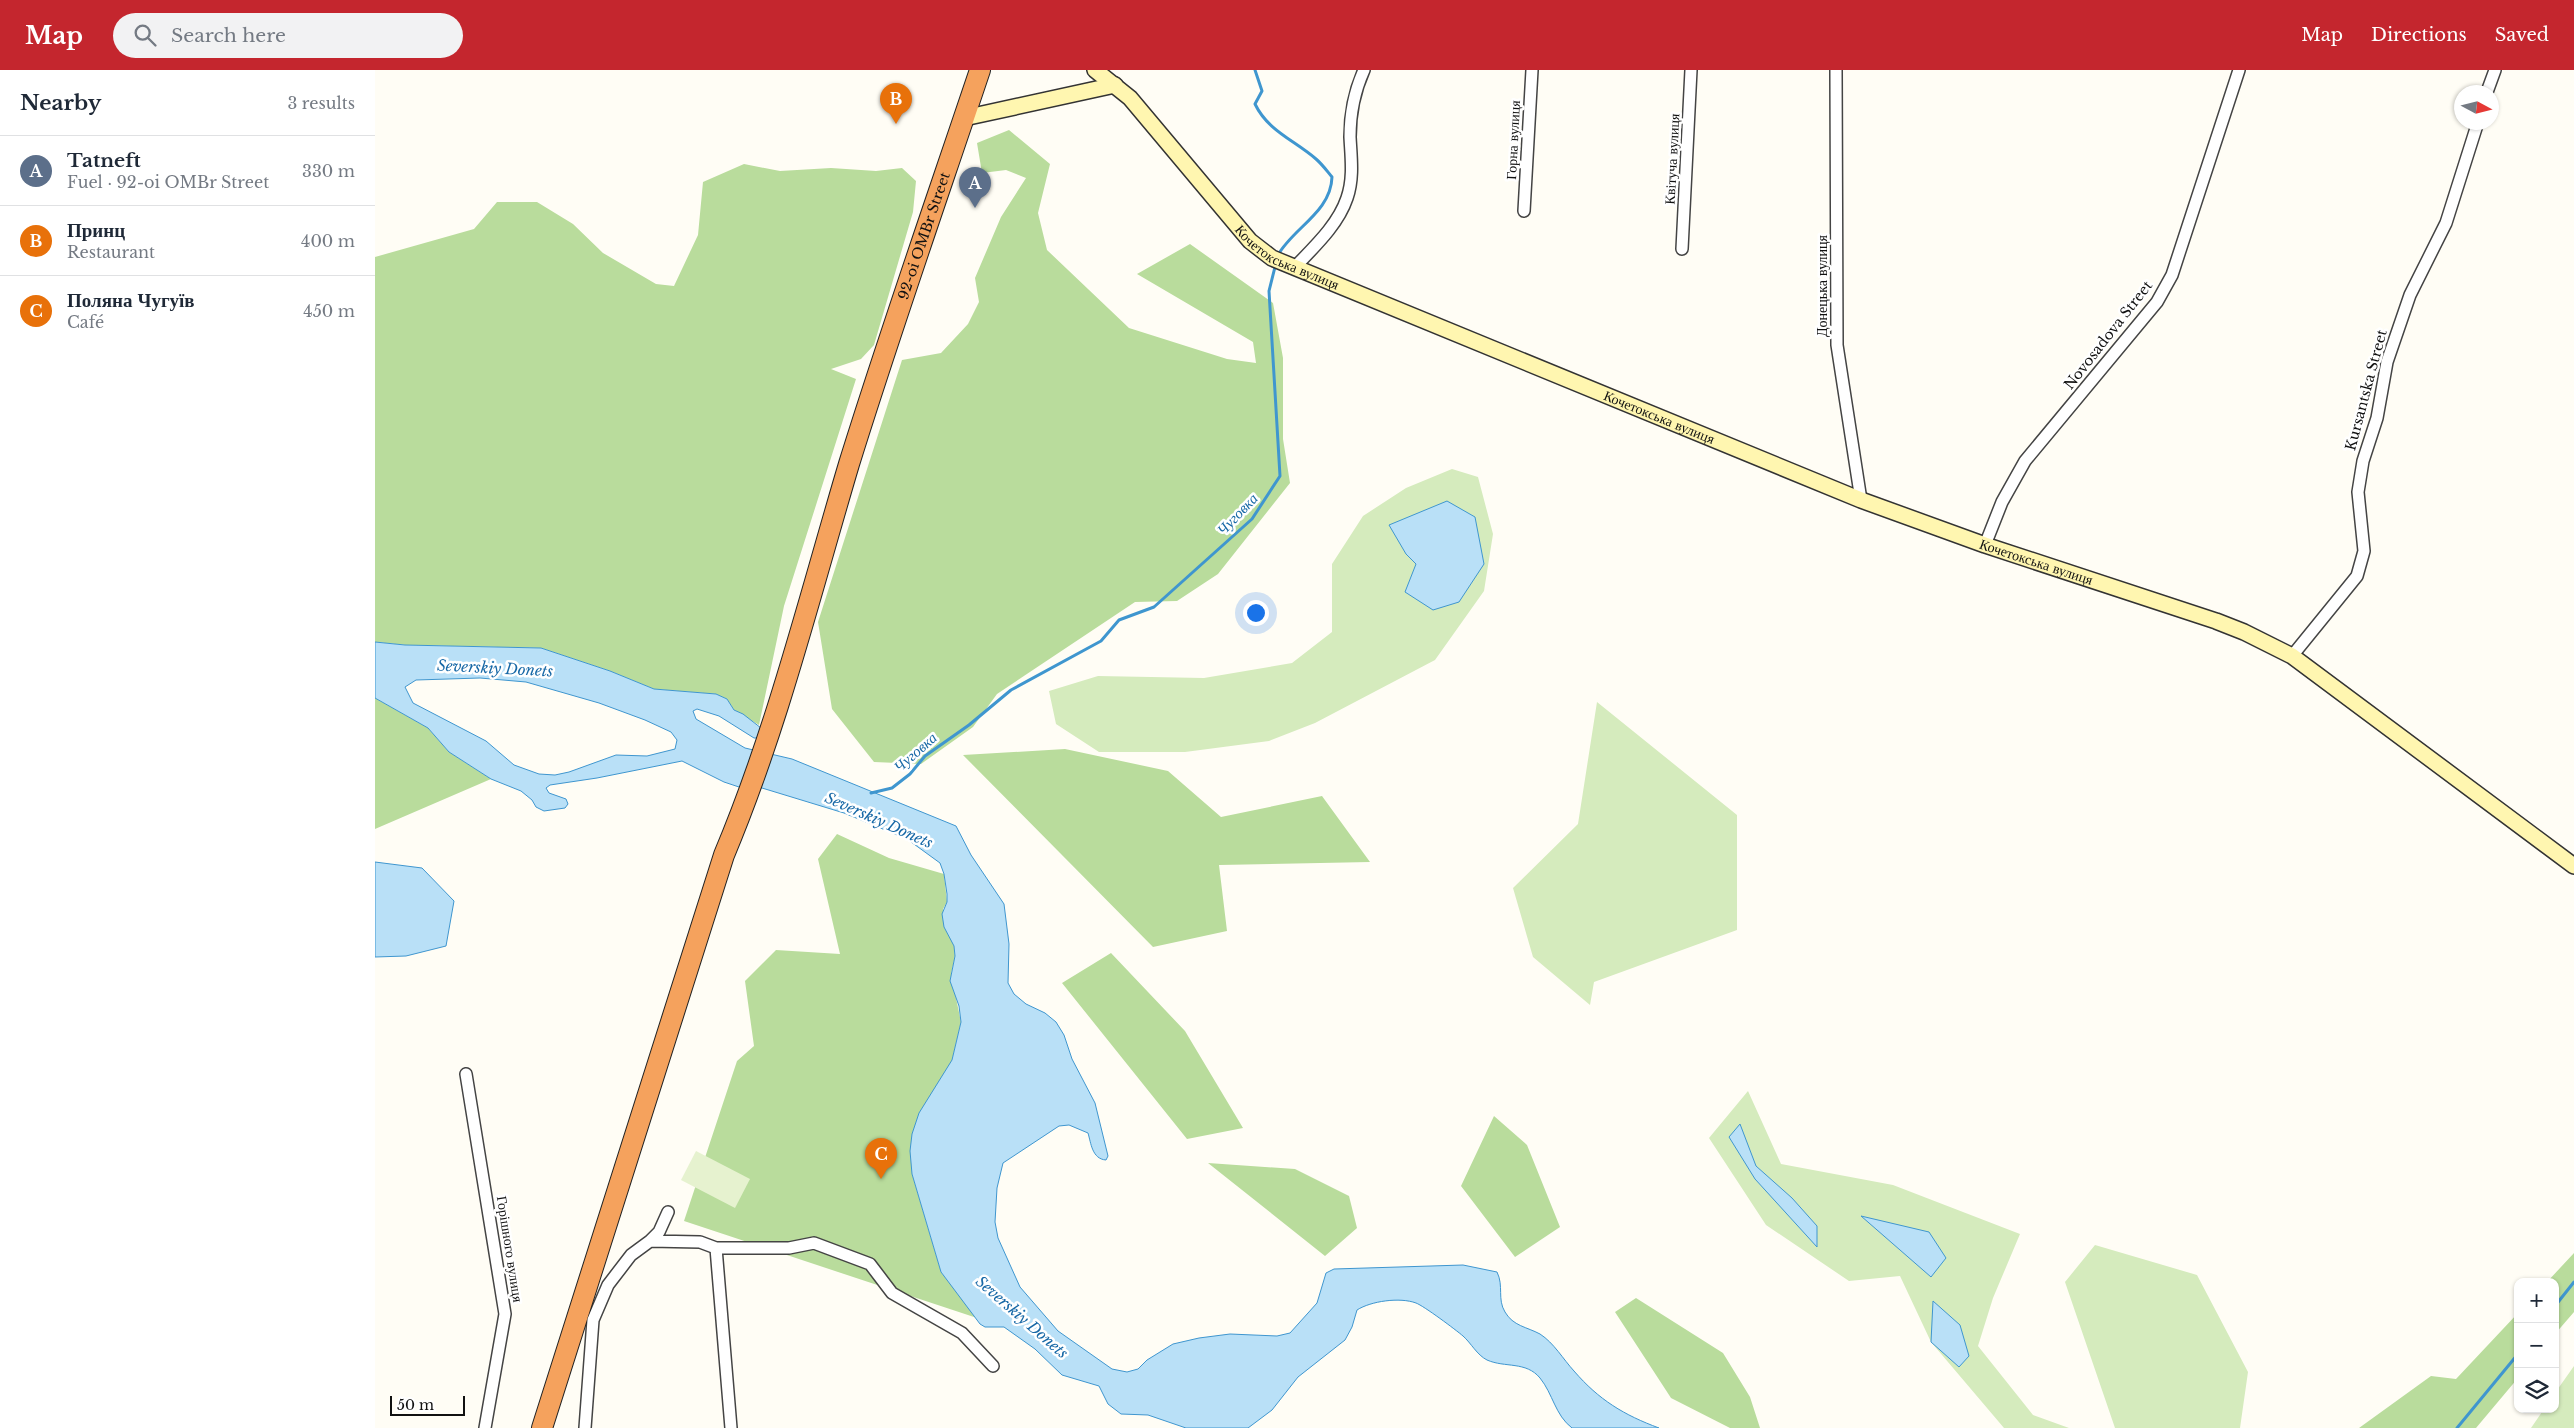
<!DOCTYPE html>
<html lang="en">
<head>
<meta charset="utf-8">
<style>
	:root { --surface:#fff; --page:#f2f2f3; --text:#1f2937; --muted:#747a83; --line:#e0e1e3; --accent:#c4262e }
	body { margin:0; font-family:"Libre Baskerville",serif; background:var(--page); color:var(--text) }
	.controls { position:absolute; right:15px; bottom:15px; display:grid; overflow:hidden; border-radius:10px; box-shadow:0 1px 4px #0004 }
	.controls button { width:45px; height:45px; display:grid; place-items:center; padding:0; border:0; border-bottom:1px solid var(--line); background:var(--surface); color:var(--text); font:25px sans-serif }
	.compass { position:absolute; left:2079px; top:15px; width:45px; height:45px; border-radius:50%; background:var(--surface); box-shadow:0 1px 4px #0004; rotate:97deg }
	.scale { position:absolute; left:15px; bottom:12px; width:75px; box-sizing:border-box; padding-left:5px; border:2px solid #111; border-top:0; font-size:14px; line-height:18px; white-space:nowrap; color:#111; -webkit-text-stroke:4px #fff; paint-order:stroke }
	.you { position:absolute; left:880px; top:542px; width:18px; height:18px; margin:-12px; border:4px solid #fff; border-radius:50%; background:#1a73e8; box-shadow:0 0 0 8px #1a73e833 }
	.badge { display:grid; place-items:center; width:32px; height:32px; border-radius:50%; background:var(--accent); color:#fff; font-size:16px; font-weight:700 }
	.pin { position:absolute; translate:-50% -41px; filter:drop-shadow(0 1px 2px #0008) }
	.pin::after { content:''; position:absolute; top:26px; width:18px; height:15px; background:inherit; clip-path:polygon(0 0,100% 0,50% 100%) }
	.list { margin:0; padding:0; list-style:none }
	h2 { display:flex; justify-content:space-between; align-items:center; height:65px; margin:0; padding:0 20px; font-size:21px }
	h2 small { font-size:16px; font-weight:400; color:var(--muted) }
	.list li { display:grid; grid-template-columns:32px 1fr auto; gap:15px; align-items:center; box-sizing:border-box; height:70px; padding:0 20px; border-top:1px solid var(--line) }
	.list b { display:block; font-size:19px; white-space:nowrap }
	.list p { margin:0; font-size:16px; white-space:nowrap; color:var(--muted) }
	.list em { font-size:16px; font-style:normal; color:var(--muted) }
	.icon { flex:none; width:28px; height:28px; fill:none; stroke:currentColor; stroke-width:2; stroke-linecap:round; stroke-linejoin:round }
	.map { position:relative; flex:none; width:2199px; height:1358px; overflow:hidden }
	header { display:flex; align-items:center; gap:30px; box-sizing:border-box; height:70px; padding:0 25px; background:var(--accent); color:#fff }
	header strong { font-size:24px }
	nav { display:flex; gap:28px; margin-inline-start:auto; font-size:18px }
	.search { width:350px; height:45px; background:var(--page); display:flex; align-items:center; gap:12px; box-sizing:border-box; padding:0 18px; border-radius:28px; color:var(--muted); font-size:19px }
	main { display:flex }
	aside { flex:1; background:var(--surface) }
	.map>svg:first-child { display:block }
	.green { fill:#d5ebbd }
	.forest { fill:#b9dc9c }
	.pitch { fill:#e6f2cf }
	.water { fill:#b9e0f7; stroke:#3f96cf; fill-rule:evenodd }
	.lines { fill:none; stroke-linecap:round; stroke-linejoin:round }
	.stream { stroke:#3f96cf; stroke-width:3 }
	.street-casing { stroke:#444; stroke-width:14 }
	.secondary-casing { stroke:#333; stroke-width:18 }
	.highway-casing { stroke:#222; stroke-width:22 }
	.street { stroke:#fff; stroke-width:11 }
	.secondary { stroke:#fff6b0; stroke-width:15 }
	.highway { stroke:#f5a25d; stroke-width:20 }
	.labels { text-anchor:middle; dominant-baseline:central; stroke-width:5; stroke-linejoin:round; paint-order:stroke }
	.street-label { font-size:14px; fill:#111; stroke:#fff }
	.water-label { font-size:15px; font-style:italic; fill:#1768a6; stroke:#fff }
</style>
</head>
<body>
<header>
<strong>Map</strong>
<div class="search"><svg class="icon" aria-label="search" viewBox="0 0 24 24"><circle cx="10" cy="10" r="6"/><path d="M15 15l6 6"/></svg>Search here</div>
<nav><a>Map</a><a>Directions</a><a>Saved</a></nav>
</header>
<main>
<aside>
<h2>Nearby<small>3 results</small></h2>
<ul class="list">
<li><span class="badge" style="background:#5c6f8a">A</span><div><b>Tatneft</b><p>Fuel · 92-oi OMBr Street</p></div><em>330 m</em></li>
<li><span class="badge" style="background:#e8710a">B</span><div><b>Принц</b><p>Restaurant</p></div><em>400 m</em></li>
<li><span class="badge" style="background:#e8710a">C</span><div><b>Поляна Чугуїв</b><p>Café</p></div><em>450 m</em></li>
</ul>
</aside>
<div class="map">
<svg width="2199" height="1358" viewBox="0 0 2199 1358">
	<rect width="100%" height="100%" fill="#fffdf5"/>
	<path class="green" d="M1077,399L1103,407L1118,464L1109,521L1060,590L940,653L894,671L810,682H724L681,654L674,621L723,606L829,608L917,593L957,562V494L988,446L1031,418Z
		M1222,632L1362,745V860L1219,912L1215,935L1158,887L1138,818L1203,754Z
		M1373,1021L1406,1094L1518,1115L1645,1164L1618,1228L1603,1276L1658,1345L1694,1358H1629L1556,1272L1525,1206L1474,1211L1391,1155L1334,1068Z
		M1720,1175L1822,1205L1873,1302L1865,1358H1740L1690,1212Z
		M2199,1296V1358H2156L2169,1339H2180V1323Z"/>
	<path class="forest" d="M634,60L675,94L663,143L672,180L754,258L852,289L881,293L878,272L762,204L815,174L898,233L908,288V369L915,413L843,504L802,531L760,532L622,624L598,657L546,694L499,692L457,639L443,552L527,290L566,283L593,254L604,232L600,208L626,147L651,108L631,100L607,103L602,73Z
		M369,94L405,101L456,98L501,101L527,98L541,111L538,142L499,275L486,289L456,299L481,309L409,536L384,655L359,640L352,629L341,624L279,619L235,601L166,578L30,575L0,572V187L99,159L122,132H162L198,154L228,183L281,214L299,216L323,165L328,112Z
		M0,628L53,658L74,682L116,709L0,759Z
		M690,679L793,701L846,747L947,726L995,792L844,795L852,861L778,877L588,685Z
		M462,764L514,788L569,804L572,832L568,839L579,876L580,886L576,904L586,952L577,990L537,1104L566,1202L602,1248L309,1151L362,991L379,976L370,911L401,880L465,884L443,789Z
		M736,883L810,961L868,1058L812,1069L687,913Z
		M1119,1046L1152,1075L1185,1157L1140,1187L1086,1116Z
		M833,1093L920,1099L974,1126L982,1158L950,1186Z
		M2199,1183V1242L2180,1264V1212H2172Z
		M1261,1228L1348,1283L1375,1327L1385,1358H1355L1296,1328L1240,1242Z
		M2143,1243V1308L2101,1358H1984L2056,1306L2081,1309Z"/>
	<path class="pitch" d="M321,1081L375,1109L360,1138L306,1110Z"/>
	<path class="water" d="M1072,431L1100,447L1109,494L1084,532L1058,540L1030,522L1041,494L1031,484L1014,455Z
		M0,572L30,575L166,578L235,601L279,619L341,624L352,629L359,640L368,644L386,658L382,668H379L344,646L322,639L318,641L321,649L370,678L417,689L581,756L596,785L629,834L634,874L633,913L639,924L651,934L670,943L681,952L689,965L697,989L720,1033L733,1086L731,1090C717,1089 716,1073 713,1063L694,1055L684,1056L628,1093L622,1118L620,1152L623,1168L645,1217L683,1261L737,1299L752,1302L763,1299L772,1290L798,1274L824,1268L855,1264L902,1266L915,1263L942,1233L951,1203L959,1199L1088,1195L1122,1202C1129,1216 1122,1229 1130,1242C1138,1256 1152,1257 1165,1264C1179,1273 1188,1289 1199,1301C1224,1330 1249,1345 1284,1358H1197C1180,1345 1178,1324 1165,1308C1151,1291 1130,1298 1112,1290C1102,1285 1096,1273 1088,1266C1081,1260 1049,1236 1041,1233C1025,1227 996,1231 982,1240L977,1257L970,1270L923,1307L897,1340L873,1358H811L773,1345L746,1344L733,1334L724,1316L687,1305L660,1279L629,1257H610L605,1254L566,1202L537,1104L535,1081L537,1064L544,1043L577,990L586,952L584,936L575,911L580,886L579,876L569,857L567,844L572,832V824L569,804L565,793L532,769L469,743L387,718L364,717L349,712L307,691L222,708L175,715L171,718L174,723L191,729L193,734L190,738L169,741L161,737L157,730L146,721L116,709L74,682L53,658L0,628ZM105,608L151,612L224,633L270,650L296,662L302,670L300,679L272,686L241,685L194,702L180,705L164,704L139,695L111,671L38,633L30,617L41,610Z
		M0,792L47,798L79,831L71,876L31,886L0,887Z
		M1365,1054L1381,1096L1417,1128L1442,1156V1177L1380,1109L1354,1067Z
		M1486,1146L1554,1162L1571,1188L1556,1207Z
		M1558,1231L1585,1255L1594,1286L1584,1297L1556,1272Z"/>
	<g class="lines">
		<path class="stream" d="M880,0L887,21L880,34C893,61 919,70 941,89C947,94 952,101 957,107C956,142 918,158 903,185
			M496,723L517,718L535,704L550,686L594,655L636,620L726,571L744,550L779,537L877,449L905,406L894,221L901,193
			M2180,1236L2199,1212
			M2082,1358L2143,1284"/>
		<g class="street-casing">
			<path id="street" d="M1461,0L1462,275L1486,430
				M2112,22L2120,0
				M1149,141L1157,0
				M1307,179L1316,0
				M920,197C939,177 963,155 972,128C979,108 976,87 975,67C975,45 980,20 989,0
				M1610,475L1627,432L1650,391L1782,232L1797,205L1864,0
				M1917,586L1982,506L1989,481L1983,422L1988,391L2002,348L2012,292L2035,225L2071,153L2103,52
				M91,1004L130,1244L110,1358
				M275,1171L325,1172L341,1178
				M210,1358L218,1250L233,1215L256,1185L275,1171L284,1162L293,1142
				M356,1358L341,1178H414L439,1173L495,1194L517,1223L587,1263L618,1296"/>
		</g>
		<g class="secondary-casing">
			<g id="secondary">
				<path id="s1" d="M720,0L755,28L875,171L897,188L1486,430L1610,475L1841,551L1869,562L1917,586L2199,796"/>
				<path d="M589,48L740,15"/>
			</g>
		</g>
		<g class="highway-casing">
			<g id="highway">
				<path id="s2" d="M167,1358L349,785C402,659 435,525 474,394C515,262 561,131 605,0"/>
			</g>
		</g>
		<use href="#street" class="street"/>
		<use href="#secondary" class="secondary"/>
		<use href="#highway" class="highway"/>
	</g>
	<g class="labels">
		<g class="street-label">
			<text transform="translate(1138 70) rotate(-87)">Горна вулиця</text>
			<text transform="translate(1297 89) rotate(-87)">Квітуча вулиця</text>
			<text stroke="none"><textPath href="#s2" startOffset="1252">92-oi OMBr Street</textPath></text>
			<text stroke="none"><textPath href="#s1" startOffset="272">Кочетокська вулиця</textPath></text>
			<text transform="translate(1447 216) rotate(-90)">Донецька вулиця</text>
			<text transform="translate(1733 265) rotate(-52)">Novosadova Street</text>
			<text transform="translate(1991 320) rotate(-75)">Kursantska Street</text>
			<text stroke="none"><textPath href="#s1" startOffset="678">Кочетокська вулиця</textPath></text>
			<text stroke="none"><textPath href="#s1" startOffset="1082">Кочетокська вулиця</textPath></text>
			<text transform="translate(135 1179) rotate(81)">Горішного вулиця</text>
		</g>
		<g class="water-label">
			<text transform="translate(862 444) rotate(-46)">Чуговка</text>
			<text transform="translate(120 598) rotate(3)">Severskiy Donets</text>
			<text transform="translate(540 682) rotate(-41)">Чуговка</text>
			<text transform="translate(504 750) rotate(24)">Severskiy Donets</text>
			<text transform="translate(647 1247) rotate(41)">Severskiy Donets</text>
		</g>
	</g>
</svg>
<div class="controls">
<button>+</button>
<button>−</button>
<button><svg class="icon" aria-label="layers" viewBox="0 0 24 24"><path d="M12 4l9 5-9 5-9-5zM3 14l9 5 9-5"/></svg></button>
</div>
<svg class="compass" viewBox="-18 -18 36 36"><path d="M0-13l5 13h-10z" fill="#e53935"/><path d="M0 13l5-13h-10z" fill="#747a83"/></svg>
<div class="scale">50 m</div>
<div class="you"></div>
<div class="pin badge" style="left:600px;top:138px;background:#5c6f8a">A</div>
<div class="pin badge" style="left:521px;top:54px;background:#e8710a">B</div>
<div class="pin badge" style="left:506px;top:1109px;background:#e8710a">C</div>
</div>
</main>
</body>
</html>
